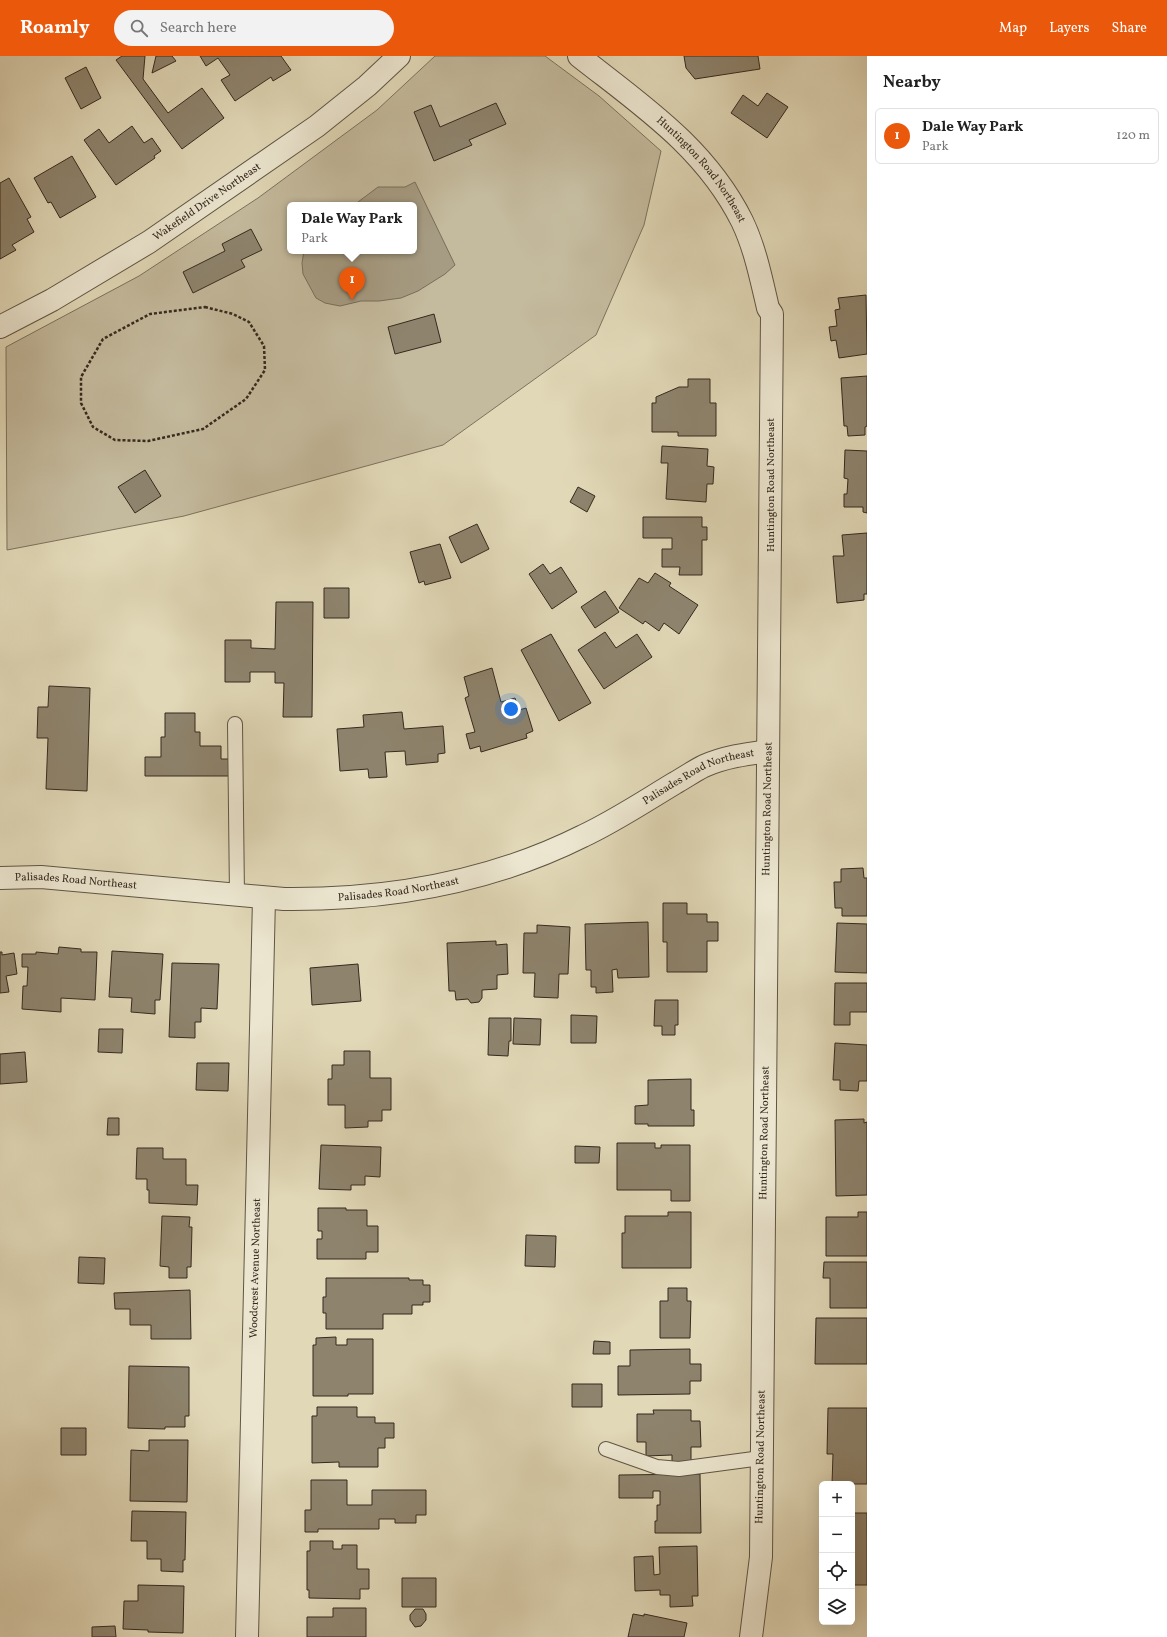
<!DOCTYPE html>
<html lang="en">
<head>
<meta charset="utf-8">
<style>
	:root { --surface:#fff; --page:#f2f2f2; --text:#222; --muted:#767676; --line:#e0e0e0; --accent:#ea580c }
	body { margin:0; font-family:Vollkorn,serif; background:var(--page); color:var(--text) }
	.controls { position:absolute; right:12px; bottom:12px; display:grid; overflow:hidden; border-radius:6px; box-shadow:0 4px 16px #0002 }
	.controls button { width:36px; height:36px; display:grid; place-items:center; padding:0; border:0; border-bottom:1px solid var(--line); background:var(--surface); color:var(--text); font:20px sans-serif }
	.you { position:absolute; left:511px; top:653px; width:14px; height:14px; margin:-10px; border:3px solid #fff; border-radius:50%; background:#1a73e8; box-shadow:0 0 0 6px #1a73e833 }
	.badge { display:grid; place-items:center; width:26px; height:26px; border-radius:50%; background:var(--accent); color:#fff; font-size:13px; font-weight:700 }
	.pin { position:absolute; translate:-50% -33px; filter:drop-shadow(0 1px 2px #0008) }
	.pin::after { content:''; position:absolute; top:21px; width:14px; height:12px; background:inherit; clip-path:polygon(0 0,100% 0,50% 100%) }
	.popup { position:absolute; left:287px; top:146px; width:130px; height:52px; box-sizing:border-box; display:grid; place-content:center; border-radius:6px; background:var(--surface); filter:drop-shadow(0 1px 3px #0005); font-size:13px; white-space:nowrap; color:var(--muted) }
	.popup b { font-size:15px; color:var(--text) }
	.popup::after { content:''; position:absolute; left:50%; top:100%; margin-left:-8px; border:8px solid transparent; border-top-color:var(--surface) }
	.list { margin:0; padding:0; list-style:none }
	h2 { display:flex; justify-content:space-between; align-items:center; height:52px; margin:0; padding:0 16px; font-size:17px }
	h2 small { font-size:13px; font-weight:400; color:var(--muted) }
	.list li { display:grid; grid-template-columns:26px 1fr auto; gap:12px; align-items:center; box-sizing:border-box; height:56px; margin:0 8px 8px; padding:0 8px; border:1px solid var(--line); border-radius:6px }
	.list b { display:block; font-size:15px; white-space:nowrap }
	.list p { margin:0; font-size:13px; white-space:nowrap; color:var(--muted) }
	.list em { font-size:13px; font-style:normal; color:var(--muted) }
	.icon { flex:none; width:22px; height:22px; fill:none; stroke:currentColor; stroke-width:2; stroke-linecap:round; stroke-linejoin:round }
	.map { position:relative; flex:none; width:867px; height:1581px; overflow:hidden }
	header { display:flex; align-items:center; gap:24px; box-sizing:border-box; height:56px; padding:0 20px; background:var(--accent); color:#fff }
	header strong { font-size:19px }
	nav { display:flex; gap:22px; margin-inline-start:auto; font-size:14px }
	.search { width:280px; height:36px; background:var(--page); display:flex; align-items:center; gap:10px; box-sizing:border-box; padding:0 14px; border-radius:22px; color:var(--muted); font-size:15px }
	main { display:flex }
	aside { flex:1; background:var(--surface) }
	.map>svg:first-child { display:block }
	.green { fill:#c4ba9d; stroke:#7c725e; fill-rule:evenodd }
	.water { fill:#a69c83; stroke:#786e5b }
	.building { fill:#8e846e; stroke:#34291e }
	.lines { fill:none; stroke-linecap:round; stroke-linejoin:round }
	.service-casing { stroke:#5f5544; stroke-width:16 }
	.minor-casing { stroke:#5f5544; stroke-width:24 }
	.path { stroke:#34291e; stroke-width:2.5; stroke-dasharray:3 2; stroke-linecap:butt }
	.service { stroke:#ece6d0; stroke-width:14 }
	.minor { stroke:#ece6d0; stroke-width:22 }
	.labels { text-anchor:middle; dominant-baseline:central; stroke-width:3.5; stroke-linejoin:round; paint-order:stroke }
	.street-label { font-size:11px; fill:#34291e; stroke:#ece6d0 }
</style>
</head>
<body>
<header>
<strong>Roamly</strong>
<div class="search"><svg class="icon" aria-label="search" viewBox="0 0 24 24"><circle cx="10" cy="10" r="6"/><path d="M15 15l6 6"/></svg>Search here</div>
<nav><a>Map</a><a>Layers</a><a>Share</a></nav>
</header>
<main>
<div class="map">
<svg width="867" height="1581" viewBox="0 0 867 1581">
	<rect width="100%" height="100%" fill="#e1d8b7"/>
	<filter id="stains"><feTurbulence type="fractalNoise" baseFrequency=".005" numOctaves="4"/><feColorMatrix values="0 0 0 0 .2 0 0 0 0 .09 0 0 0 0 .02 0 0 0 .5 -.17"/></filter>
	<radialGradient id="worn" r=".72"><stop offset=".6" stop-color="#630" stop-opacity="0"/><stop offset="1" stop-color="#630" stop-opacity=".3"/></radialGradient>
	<path class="green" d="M435,0H545L599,40L661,95L644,169L596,279L443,389L184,460L7,494L6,291L139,220L258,142L377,54ZM290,149H414V195H290Z"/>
	<path class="water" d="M415,126L455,209L445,218L418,235L401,242L379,245H361L340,250L325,247L316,242L303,218L302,207L304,195H414V149H354L378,131H405Z"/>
	<path class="building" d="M122,0H145L143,23L168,57L202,32L224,62L182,93L116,4Z
		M156,0H172L176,5L152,17Z
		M200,0H281L291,14L273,25L271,21L235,45L221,24L230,19L218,2L206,10Z
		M684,0H758L760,13L695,23L686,12Z
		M86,11L101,42L81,53L65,22Z
		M767,37L788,51L767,82L731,57L743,39L758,50Z
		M496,47L506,68L469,84L472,89L434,105L414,56L431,49L440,71Z
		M132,70L144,87L152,82L161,95L154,100L155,102L116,129L84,84L99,73L109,87Z
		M72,100L96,141L60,162L51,146L48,147L34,122Z
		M9,122L31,161L27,163L34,176L12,189L16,194L0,203V127Z
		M251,173L262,194L241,204L245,211L193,237L183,216L225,195L222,188Z
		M866,239L867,298L839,302L836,284L831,285L829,271L837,270L835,254L840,253L838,242Z
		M434,258L441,286L395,298L388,271Z
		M867,320V370L865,371V379L848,380L847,370H844L841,322Z
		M688,323H710V347H716V380H678V376H652V347H656V341L679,331H688Z
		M662,390L708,393L707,410L714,411L713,428H707L706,446L666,443L668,407H661Z
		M845,394L867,395V457L863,456V451H844V438H847L848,423L844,422Z
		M145,414L161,440L135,457L118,431Z
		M578,431L595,440L587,456L570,446Z
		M643,461H702V471H707V484H702V519H679L680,511H662V493H672V482H643Z
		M477,468L489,493L461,507L449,481Z
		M867,477V538H864V544L837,547L833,500H844L842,479Z
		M440,488L451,522L425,529L424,525L419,527L410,496Z
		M543,508L550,518L561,511L577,536L552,553L529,518Z
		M655,517L671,527L669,530L698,549L679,578L664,567L659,575L645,565L643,568L619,552L639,522L648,527Z
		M324,532H349V562H324Z
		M605,535L619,556L595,572L581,551Z
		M276,546H313L312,661H283L284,627H275V616H250V626H225V584H251V592L275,593Z
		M605,576L616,592L637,578L652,601L604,633L578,594Z
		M551,578L591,647L559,665L521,594Z
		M492,612L501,646L515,642L519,654L526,652L533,675L526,678L527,682L481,696L480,690L470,693L466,678L475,676L465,642L469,640L464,621Z
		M49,630L90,632L87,735L46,733L48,682H37L38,651H48Z
		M402,656L404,673L443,670L445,697L438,698V706L406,709L405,695L385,696L387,721L369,722L368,713L340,715L337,673L364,671L363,659Z
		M165,657H195V676H200V690H221V703H232V720H145V701H161V681H165Z
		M863,812L864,822H867V860H842V852H835L834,826H841V813Z
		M663,847H687V858H707V866H718V885H707V916H667V886H663Z
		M648,866L649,921L618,922L617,913L612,914L613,936L596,937V931H591V914H586L585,868Z
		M837,867L867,868V917L835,916Z
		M537,869L570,871L568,918H559L558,942L534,941L535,917H523L524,877H537Z
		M496,885V889L507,888L508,918L497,919V933L482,934V942L479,946L471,947L468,943L456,944L455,935H449L447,887Z
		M59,891L81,893V896H97L95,944L61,942V956L22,953L23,930H27L28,911H22V898H36V896L58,898Z
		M112,895L163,898L160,944H155V958L131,956L132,942L109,941Z
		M0,896H2V899L14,897L17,918L6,920L9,936L0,937Z
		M172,907L219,908L217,953L201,952V966H195V982L169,981Z
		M358,908L361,945L312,949L310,912Z
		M835,927H867V956H850V969H834Z
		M655,944H678V969H675V979H662V970H654Z
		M571,959L597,960L596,987H571Z
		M489,962H511V985H509L508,1000L488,999Z
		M514,962L541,963L540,989L513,988Z
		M99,973H123L122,997L98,996Z
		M835,987L867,989V1025H859L858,1035L840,1034V1024H833Z
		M344,995H370V1022H391V1054H382V1065H368V1071L345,1072V1049H328V1023H332V1009H344Z
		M25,996L27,1026L0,1028V998Z
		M197,1007H229L228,1035L196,1034Z
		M691,1023V1054H694V1070H648V1068H635V1050L648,1049V1024Z
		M108,1062H119V1079H107Z
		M864,1063V1067L867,1066V1139L836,1140L835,1064Z
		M617,1087H655V1092H661V1089H690V1145H671V1134H617Z
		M321,1089L381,1091L380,1121L365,1120V1129H351V1134L319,1133Z
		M575,1090L600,1091L599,1107H575Z
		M137,1092H163V1103H186V1129H198L197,1149L149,1147V1134H147V1123H136Z
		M318,1152H346V1154H367V1170H378V1196H366V1203H317V1183H322V1175H318Z
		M668,1156H691V1212H622V1177H625V1160H668Z
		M858,1156H867V1200H826V1161H858Z
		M162,1160L190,1161L189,1171H192L191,1211H187V1222H169V1211L160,1210Z
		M526,1179L556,1180L555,1211L525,1210Z
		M79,1201L105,1202L104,1228L78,1227Z
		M824,1206H867V1252H830V1222H823Z
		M326,1222H409V1224H423V1229H430V1246H423V1249H412V1258H383V1273H326V1257H323V1241H326Z
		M668,1232H687V1245H691L690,1282H660V1245H668Z
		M190,1234L191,1283H151V1269H130V1253H115L114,1237Z
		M816,1262H867V1308H815Z
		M336,1281V1289H347V1283H373V1338H348V1340H313V1289H316V1282Z
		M594,1285L610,1286V1298H593Z
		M690,1293V1308H701V1325H690V1338L618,1339V1310H630V1294Z
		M129,1310L189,1311V1360H185V1371H165V1373L128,1372Z
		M572,1328H602V1351H572Z
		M317,1351H357V1361H375V1367H394V1382H385V1392H378V1411H339V1406L312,1407V1360H317Z
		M828,1352H867V1428H832L833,1398H827Z
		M653,1354H691V1365H700L701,1391H691V1409H672V1399L646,1400V1386H637V1358H654Z
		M61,1372H86V1399H61Z
		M149,1384H188L187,1446L130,1445L131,1394L149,1395Z
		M700,1418L701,1477H655V1465H657V1449H660V1435H653V1442H619V1419Z
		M311,1424H347V1449H372V1434H426V1459H416V1467H395V1463H379V1473H318V1476H305V1454H311Z
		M132,1455L186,1456L185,1504H183V1516L161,1515V1503H147V1485H131Z
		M852,1457H867V1529H852Z
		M310,1485H333V1493H342V1489H357V1513H369V1533H360V1543L309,1542V1534H307V1495H310Z
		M697,1490L698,1540H692L693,1550L670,1551V1539H660V1534L635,1535L634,1501L653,1500L654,1519L660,1518L659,1491Z
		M402,1522H436V1551H402Z
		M138,1529L184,1530L183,1577L148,1576V1574L123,1573L124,1545H138Z
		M333,1552H366V1581H307V1561H333Z
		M415,1553H423L426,1558V1564L421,1570L415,1571L410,1564V1559Z
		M633,1558L644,1560V1558L687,1567L684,1581H628Z
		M115,1570L116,1581H92V1571Z"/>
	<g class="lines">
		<g class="service-casing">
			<path id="service" d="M235,668L237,840
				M606,1393L657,1411L679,1413L761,1402"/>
		</g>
		<g class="minor-casing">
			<g id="minor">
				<path id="s1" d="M579,0C641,49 705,91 742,165C755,192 761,222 768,252L772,258L761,1501L751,1581"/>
				<path id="s2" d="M0,271L52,244L149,186L317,70L367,30L399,0"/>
				<path id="s3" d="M0,822L41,821L284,843C387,844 491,826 583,780C615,765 645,745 675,727C684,722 694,715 704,710C724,701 746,698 768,695"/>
				<path id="s4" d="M247,1581L264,842"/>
			</g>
		</g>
		<path class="path" d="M205,251L233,258L249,266L264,290L265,314L246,343L203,373L148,385L115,384L93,371L81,347V321L103,283L150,258Z"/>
		<use href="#service" class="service"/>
		<use href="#minor" class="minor"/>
	</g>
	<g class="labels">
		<g class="street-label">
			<text stroke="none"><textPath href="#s1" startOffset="168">Huntington Road Northeast</textPath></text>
			<text stroke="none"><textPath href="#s2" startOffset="242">Wakefield Drive Northeast</textPath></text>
			<text transform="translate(771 429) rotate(-90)">Huntington Road Northeast</text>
			<text stroke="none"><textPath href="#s3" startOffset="724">Palisades Road Northeast</textPath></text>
			<text transform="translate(768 753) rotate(-89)">Huntington Road Northeast</text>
			<text stroke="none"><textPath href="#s3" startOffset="76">Palisades Road Northeast</textPath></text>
			<text stroke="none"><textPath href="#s3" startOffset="400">Palisades Road Northeast</textPath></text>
			<text transform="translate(765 1077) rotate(-89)">Huntington Road Northeast</text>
			<text stroke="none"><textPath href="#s4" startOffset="369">Woodcrest Avenue Northeast</textPath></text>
			<text transform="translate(761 1401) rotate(-89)">Huntington Road Northeast</text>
		</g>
	</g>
	<rect width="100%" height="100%" filter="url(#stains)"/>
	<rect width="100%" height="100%" fill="url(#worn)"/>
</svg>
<div class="controls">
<button>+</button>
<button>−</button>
<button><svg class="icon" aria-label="locate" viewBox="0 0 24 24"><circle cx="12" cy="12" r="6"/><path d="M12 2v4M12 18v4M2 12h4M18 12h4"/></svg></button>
<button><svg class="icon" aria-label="layers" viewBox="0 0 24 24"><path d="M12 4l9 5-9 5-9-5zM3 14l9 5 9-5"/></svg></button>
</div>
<div class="you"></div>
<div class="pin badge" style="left:352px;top:244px">1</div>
<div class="popup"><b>Dale Way Park</b>Park</div>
</div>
<aside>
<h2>Nearby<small></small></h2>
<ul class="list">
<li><span class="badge">1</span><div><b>Dale Way Park</b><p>Park</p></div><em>120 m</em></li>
</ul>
</aside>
</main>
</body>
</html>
